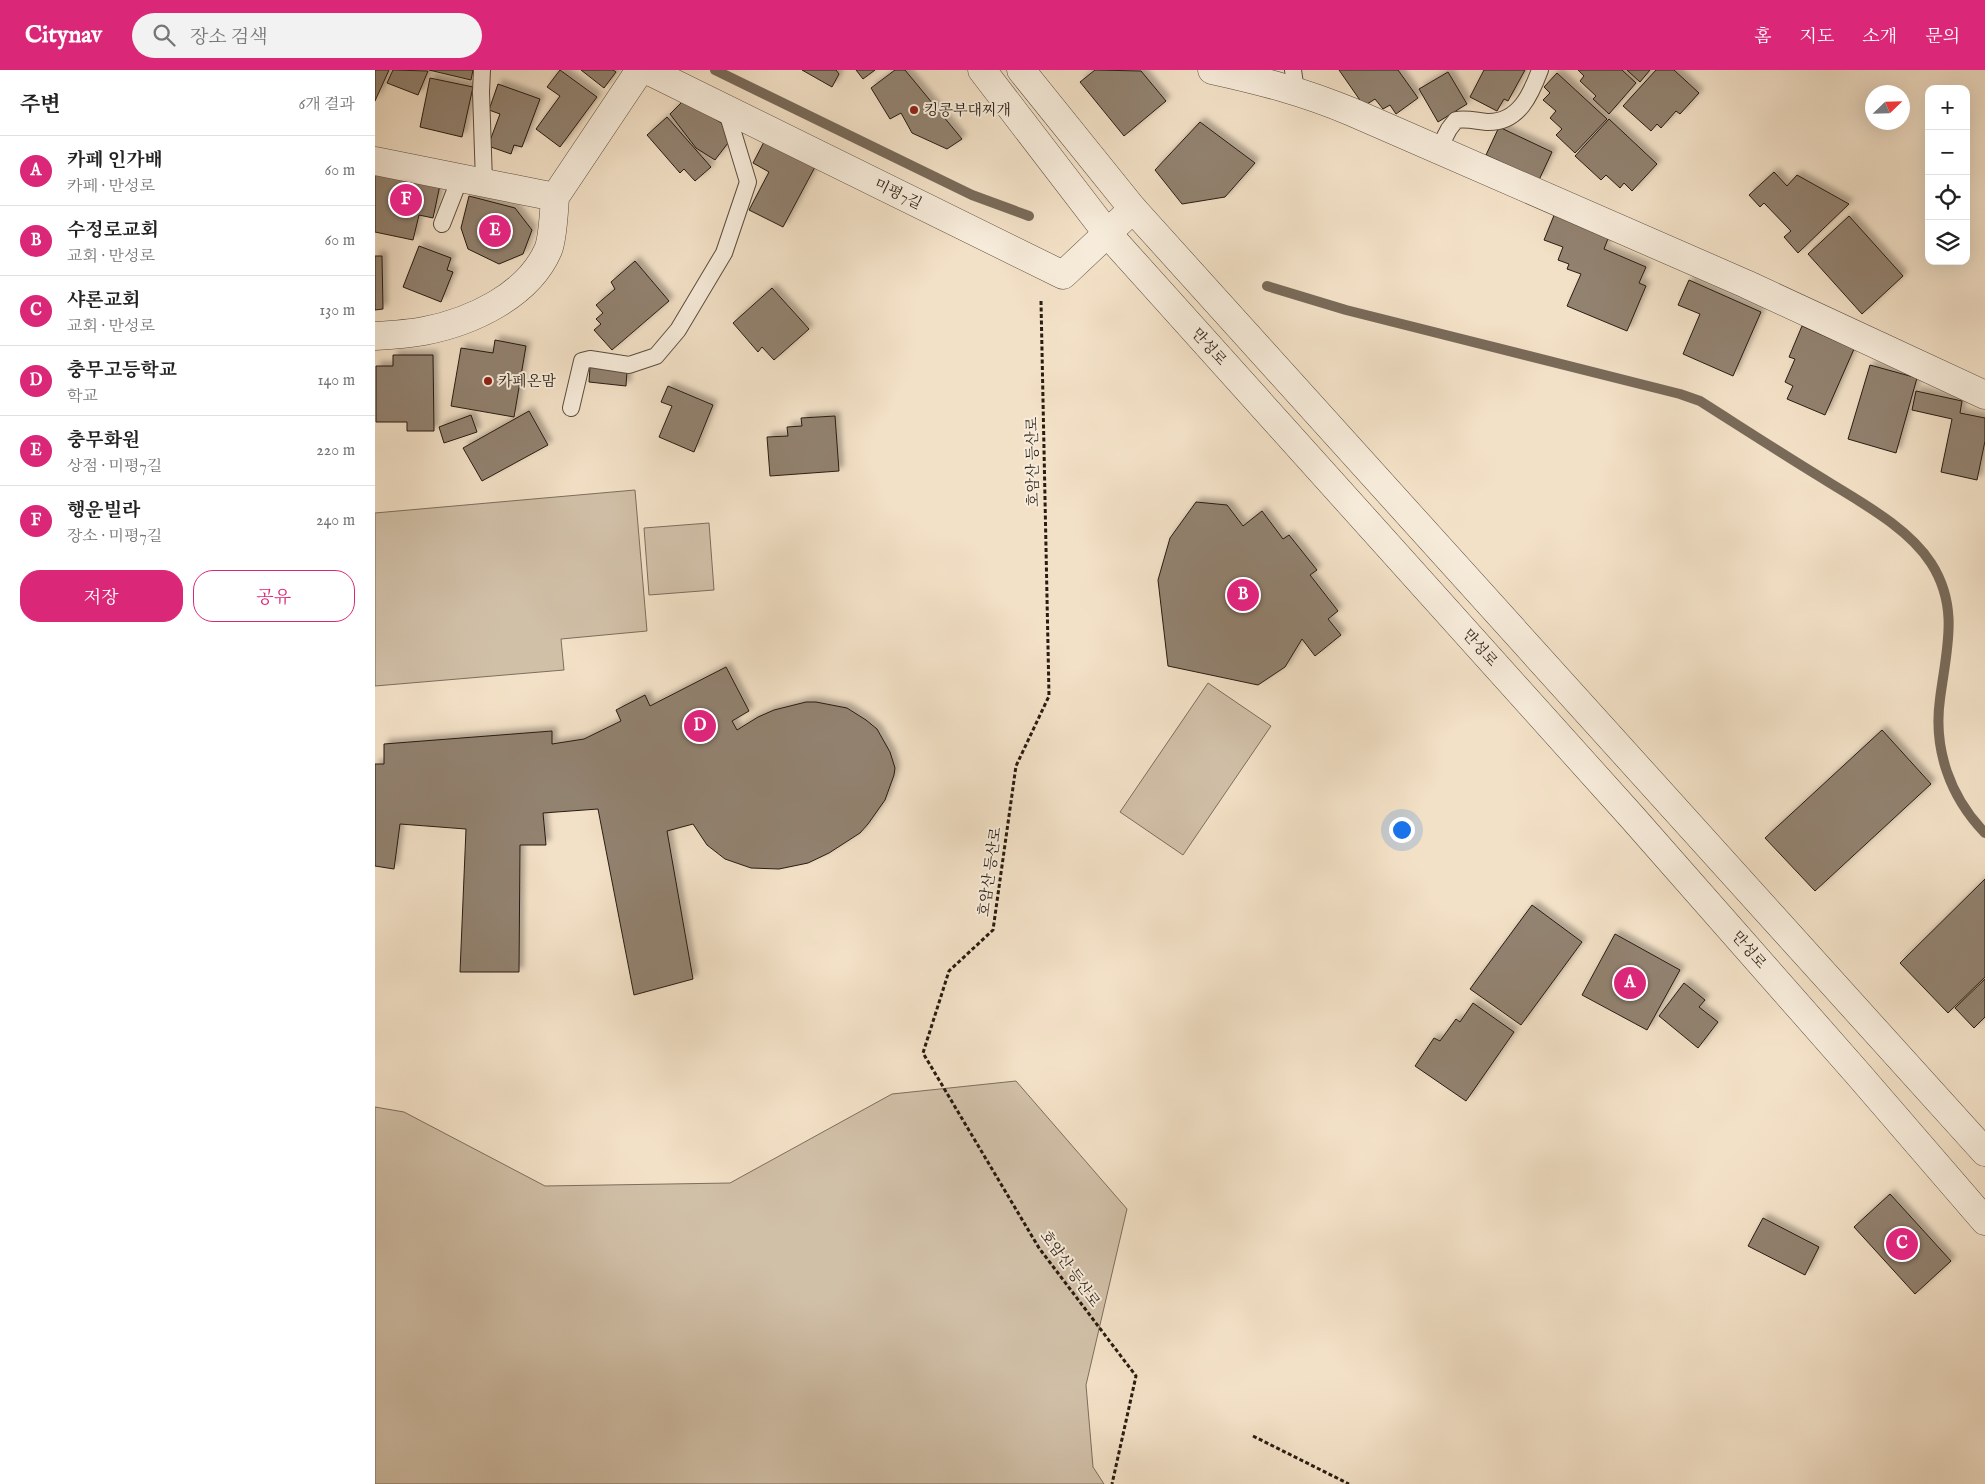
<!DOCTYPE html>
<html lang="ko">
<head>
<meta charset="utf-8">
<style>
	:root { --surface:#fff; --page:#f2f2f2; --text:#222; --muted:#767676; --line:#e0e0e0; --accent:#db2777 }
	body { margin:0; font-family:"IM FELL English","Noto Serif KR",serif; background:var(--page); color:var(--text) }
	.controls { position:absolute; right:15px; top:15px; display:grid; overflow:hidden; border-radius:10px; box-shadow:0 5px 20px #0002 }
	.controls button { width:45px; height:45px; display:grid; place-items:center; padding:0; border:0; border-bottom:1px solid var(--line); background:var(--surface); color:var(--text); font:25px sans-serif }
	.compass { position:absolute; left:1490px; top:15px; width:45px; height:45px; border-radius:50%; background:var(--surface); box-shadow:0 5px 20px #0002; rotate:67deg }
	.you { position:absolute; left:1026px; top:759px; width:18px; height:18px; margin:-12px; border:4px solid #fff; border-radius:50%; background:#1a73e8; box-shadow:0 0 0 8px #1a73e833 }
	.badge { display:grid; place-items:center; width:32px; height:32px; border-radius:50%; background:var(--accent); color:#fff; font-size:16px; font-weight:700 }
	.pin { position:absolute; translate:-50% -50%; border:2px solid #fff; box-shadow:0 1px 5px #0006 }
	.list { margin:0; padding:0; list-style:none }
	h2 { display:flex; justify-content:space-between; align-items:center; height:65px; margin:0; padding:0 20px; font-size:21px }
	h2 small { font-size:16px; font-weight:400; color:var(--muted) }
	.list li { display:grid; grid-template-columns:32px 1fr auto; gap:15px; align-items:center; box-sizing:border-box; height:70px; padding:0 20px; border-top:1px solid var(--line) }
	.list b { display:block; font-size:19px; white-space:nowrap }
	.list p { margin:0; font-size:16px; white-space:nowrap; color:var(--muted) }
	.list em { font-size:16px; font-style:normal; color:var(--muted) }
	.actions { display:flex; gap:10px; padding:15px 20px }
	.actions a { flex:1; padding:11px 0; border:1px solid var(--accent); border-radius:20px; text-align:center; font-size:18px; color:var(--accent) }
	.actions .main { background:var(--accent); color:#fff }
	.icon { flex:none; width:28px; height:28px; fill:none; stroke:currentColor; stroke-width:2; stroke-linecap:round; stroke-linejoin:round }
	.map { position:relative; flex:none; width:1610px; height:1414px; overflow:hidden }
	header { display:flex; align-items:center; gap:30px; box-sizing:border-box; height:70px; padding:0 25px; background:var(--accent); color:#fff }
	header strong { font-size:24px }
	nav { display:flex; gap:28px; margin-inline-start:auto; font-size:18px }
	.search { width:350px; height:45px; background:var(--page); display:flex; align-items:center; gap:12px; box-sizing:border-box; padding:0 18px; border-radius:28px; color:var(--muted); font-size:19px }
	main { display:flex }
	aside { flex:1; background:var(--surface) }
	.map>svg:first-child { display:block }
	.green { fill:#d1c0a8; stroke:#7d6e5d }
	.lines { fill:none; stroke-linecap:round; stroke-linejoin:round }
	.stream { stroke:#796a59; stroke-width:10 }
	.building { fill:#928270; stroke:#291c12; filter:url(#shadow) }
	.service-casing { stroke:#5c4d3f; stroke-width:18 }
	.minor-casing { stroke:#5c4d3f; stroke-width:29 }
	.tertiary-casing { stroke:#5c4d3f; stroke-width:29 }
	.path { stroke:#291c12; stroke-width:3; stroke-dasharray:4 2.5; stroke-linecap:butt }
	.service { stroke:#f7ecdb; stroke-width:16 }
	.minor { stroke:#f7ecdb; stroke-width:28 }
	.tertiary { stroke:#f7ecdb; stroke-width:28 }
	.poi-dot { fill:#8f2418; stroke:#f7ecdb; stroke-width:2 }
	.labels { text-anchor:middle; dominant-baseline:central; stroke-width:4; stroke-linejoin:round; paint-order:stroke }
	.poi-label { font-size:15px; fill:#291c12; stroke:#f7ecdb; text-anchor:start }
	.street-label { font-size:15px; fill:#291c12; stroke:#f7ecdb }
</style>
</head>
<body>
<header>
<strong>Citynav</strong>
<div class="search"><svg class="icon" aria-label="search" viewBox="0 0 24 24"><circle cx="10" cy="10" r="6"/><path d="M15 15l6 6"/></svg>장소 검색</div>
<nav><a>홈</a><a>지도</a><a>소개</a><a>문의</a></nav>
</header>
<main>
<aside>
<h2>주변<small>6개 결과</small></h2>
<ul class="list">
<li><span class="badge">A</span><div><b>카페 인가배</b><p>카페 · 만성로</p></div><em>60 m</em></li>
<li><span class="badge">B</span><div><b>수정로교회</b><p>교회 · 만성로</p></div><em>60 m</em></li>
<li><span class="badge">C</span><div><b>샤론교회</b><p>교회 · 만성로</p></div><em>130 m</em></li>
<li><span class="badge">D</span><div><b>충무고등학교</b><p>학교</p></div><em>140 m</em></li>
<li><span class="badge">E</span><div><b>충무화원</b><p>상점 · 미평7길</p></div><em>220 m</em></li>
<li><span class="badge">F</span><div><b>행운빌라</b><p>장소 · 미평7길</p></div><em>240 m</em></li>
</ul>
<div class="actions"><a class="main">저장</a><a>공유</a></div>
</aside>
<div class="map">
<svg width="1610" height="1414" viewBox="0 0 1610 1414">
	<defs>
		<filter id="shadow"><feDropShadow dx="4.5" dy="-4.5" stdDeviation="2.5" flood-color="#0004"/></filter>
	</defs>
	<rect width="100%" height="100%" fill="#f3e1c7"/>
	<filter id="stains"><feTurbulence type="fractalNoise" baseFrequency=".004" numOctaves="4"/><feColorMatrix values="0 0 0 0 .2 0 0 0 0 .09 0 0 0 0 .02 0 0 0 .5 -.17"/></filter>
	<radialGradient id="worn" r=".72"><stop offset=".6" stop-color="#630" stop-opacity="0"/><stop offset="1" stop-color="#630" stop-opacity=".3"/></radialGradient>
	<path class="green" d="M260,420L272,561L186,569L189,600L0,616V443Z
		M334,453L339,520L274,525L269,458Z
		M833,613L896,656L808,785L745,742Z
		M641,1011L752,1139L711,1315L718,1397L729,1414H0V1037L29,1042L170,1116L355,1113L517,1024Z"/>
	<g class="lines">
		<path class="stream" d="M340,0L597,125L654,146
			M892,216L971,240L1305,324L1325,331C1366,357 1406,383 1447,408C1483,431 1532,456 1556,493C1585,538 1571,581 1565,629C1558,679 1575,727 1610,763"/>
	</g>
	<path class="building" d="M0,0H14L0,31Z
		M18,0L53,1L43,25L12,13Z
		M54,0H98L96,10Z
		M185,0L222,27L185,77L161,59L185,26L172,17Z
		M206,0H238L241,2L229,18Z
		M427,0H461L464,4L457,17Z
		M481,0H500L488,9Z
		M520,0H530L587,69L572,79L537,63L526,43L515,49L496,18Z
		M720,0L766,1L791,31L749,66L705,12Z
		M964,0H1023L1043,28L1021,44L1015,35L1008,39L1000,29L989,36Z
		M1109,0H1150L1133,31L1129,29L1122,41L1095,27Z
		M1203,0H1247L1261,13L1234,44L1218,29L1221,26L1205,11L1209,6Z
		M1252,0H1275L1265,12Z
		M1281,0H1299L1324,23L1305,44L1301,41L1286,58L1282,54L1276,61L1248,36Z
		M1073,2L1092,34L1063,52L1044,19Z
		M1182,3L1232,49L1200,83L1181,65L1187,59L1175,48L1181,41L1168,30L1175,23L1169,17Z
		M55,8L98,17L87,67L45,57Z
		M123,14L165,29L147,77L139,75L136,84L113,76L125,44L114,40Z
		M309,30L353,57L356,69L340,90L321,78L295,44Z
		M292,47L336,97L320,111L309,99L305,103L272,65Z
		M1234,49L1282,94L1257,121L1249,113L1245,118L1231,105L1226,110L1200,86Z
		M825,52L880,93L850,127L807,134L780,100Z
		M1124,57L1177,82L1164,110L1111,85Z
		M390,70L440,97L408,157L374,140L394,102L378,93Z
		M0,101L65,115L58,148L44,145L38,170L0,162Z
		M1399,102L1412,116L1422,105L1474,134L1423,183L1409,167L1416,161L1389,133L1385,137L1374,125Z
		M94,126L140,138L157,160L148,184L124,194L93,179L86,158Z
		M1180,143L1234,166L1229,179L1271,197L1264,213L1271,216L1252,261L1192,236L1206,204L1192,199L1194,194L1183,190L1188,177L1169,170Z
		M1474,146L1528,206L1487,244L1433,184Z
		M44,176L76,188L72,200L78,202L66,232L28,217Z
		M0,186H7L8,239L0,240Z
		M260,191L294,231L237,280L219,260L226,254L221,249L228,243L221,235L240,219L236,212Z
		M1314,210L1386,242L1358,306L1308,284L1325,244L1303,235Z
		M397,218L434,259L399,290L387,277L383,282L358,253Z
		M1427,256L1479,279L1450,345L1412,329L1418,316L1410,312L1420,289L1414,287Z
		M120,270L151,276L139,347L76,336L86,278L118,283Z
		M18,285H58L59,361H32V352H1V296H18Z
		M1495,295L1542,308L1521,383L1473,369Z
		M215,297L252,301L251,316L214,312Z
		M293,316L338,335L319,382L284,367L297,336L286,332Z
		M1541,321L1587,331L1585,343L1610,348V371L1602,410L1566,402L1577,349L1537,340Z
		M154,341L173,375L107,411L88,378Z
		M96,345L102,362L69,373L64,357Z
		M460,346L464,401L395,406L392,367L413,366L412,357L427,356L426,348Z
		M821,432L852,435L868,456L887,441L908,469L914,465L942,500L935,505L963,541L953,549L966,565L940,586L927,569L910,597L883,615L793,596L783,510L795,468Z
		M351,597L374,641L357,651L362,660L383,647L399,640L431,632H441L472,638L491,650L502,659L515,682L520,698L519,705L510,730L493,754L485,763L454,783L433,793L404,799L376,798L350,789L332,775L318,754L292,761L318,909L259,925L223,739L168,743L171,775H145L144,902H85L91,759L25,754L19,799L0,796V694H9V674L177,661V674L209,669L246,651L241,640L270,625L275,636Z
		M1507,660L1556,714L1440,821L1390,768Z
		M1610,809V907L1573,943L1525,893Z
		M1157,835L1207,872L1146,955L1095,919Z
		M1240,864L1305,900L1272,960L1207,925Z
		M1610,909V947L1599,958L1580,938Z
		M1309,913L1330,930L1324,937L1343,952L1323,978L1284,946Z
		M1098,933L1139,962L1091,1031L1040,996L1059,968L1065,971L1081,949L1085,952Z
		M1515,1124L1576,1191L1540,1224L1479,1157Z
		M1388,1148L1444,1177L1430,1205L1373,1176Z"/>
	<g class="lines">
		<g class="service-casing">
			<path id="service" d="M107,0L106,22L109,112
				M918,0L921,21
				M1063,80L1074,59L1081,50C1092,48 1101,51 1112,52C1144,53 1156,24 1165,0
				M67,154L85,108
				M196,338L207,291L215,289L254,295L281,286L303,260L349,183L373,112L351,39"/>
		</g>
		<g class="minor-casing">
			<path id="minor" d="M272,0L688,205L758,139
				M837,0C887,11 929,22 977,42L1371,214L1610,325
				M0,91L180,127L265,0
				M0,266C17,265 33,264 49,261C96,252 153,226 173,180C178,169 179,140 180,127"/>
		</g>
		<g class="tertiary-casing">
			<path id="tertiary" d="M607,0L732,163L1257,747L1484,1005L1610,1151
				M646,0L758,139L1610,1082"/>
		</g>
		<path class="path" d="M666,231L674,626L641,696L618,860L574,901L548,983L664,1178L761,1306L737,1414
			M878,1366L974,1414"/>
		<use href="#service" class="service"/>
		<use href="#minor" class="minor"/>
		<use href="#tertiary" class="tertiary"/>
	</g>
	<g class="poi-dot">
		<circle cx="539" cy="40" r="5"/>
		<circle cx="113" cy="311" r="5"/>
	</g>
	<g class="labels">
		<g class="poi-label">
			<text x="549" y="40">킹콩부대찌개</text>
			<text x="123" y="311">카페온맘</text>
		</g>
		<g class="street-label">
			<text transform="translate(523 124) rotate(26)">미평7길</text>
			<text transform="translate(834 277) rotate(48)">만성로</text>
			<text transform="translate(658 392) rotate(-91)">호암산 등산로</text>
			<text transform="translate(1105 578) rotate(48)">만성로</text>
			<text transform="translate(615 802) rotate(-82)">호암산 등산로</text>
			<text transform="translate(1374 880) rotate(49)">만성로</text>
			<text transform="translate(695 1199) rotate(54)">호암산 등산로</text>
		</g>
	</g>
	<rect width="100%" height="100%" filter="url(#stains)"/>
	<rect width="100%" height="100%" fill="url(#worn)"/>
</svg>
<div class="controls">
<button>+</button>
<button>−</button>
<button><svg class="icon" aria-label="locate" viewBox="0 0 24 24"><circle cx="12" cy="12" r="6"/><path d="M12 2v4M12 18v4M2 12h4M18 12h4"/></svg></button>
<button><svg class="icon" aria-label="layers" viewBox="0 0 24 24"><path d="M12 4l9 5-9 5-9-5zM3 14l9 5 9-5"/></svg></button>
</div>
<svg class="compass" viewBox="-18 -18 36 36"><path d="M0-13l5 13h-10z" fill="#e53935"/><path d="M0 13l5-13h-10z" fill="#767676"/></svg>
<div class="you"></div>
<div class="pin badge" style="left:1255px;top:913px">A</div>
<div class="pin badge" style="left:868px;top:525px">B</div>
<div class="pin badge" style="left:1527px;top:1174px">C</div>
<div class="pin badge" style="left:325px;top:656px">D</div>
<div class="pin badge" style="left:120px;top:161px">E</div>
<div class="pin badge" style="left:31px;top:130px">F</div>
</div>
</main>
</body>
</html>
